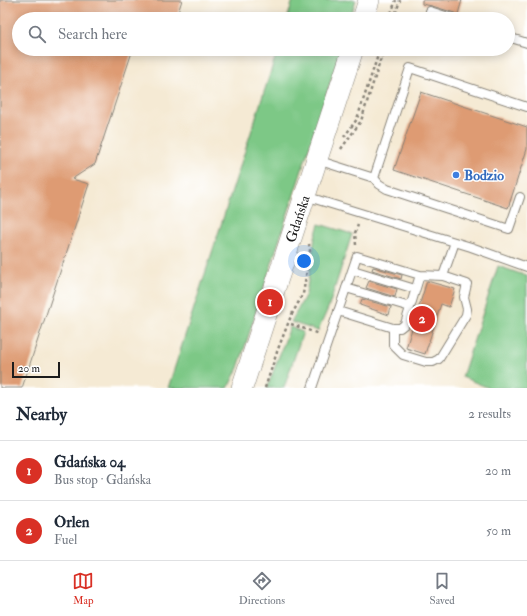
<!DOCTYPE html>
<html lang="en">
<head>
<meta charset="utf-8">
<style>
	:root { --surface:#fff; --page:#f6f6f7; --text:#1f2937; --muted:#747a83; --line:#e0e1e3; --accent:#d93025 }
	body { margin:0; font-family:"IM FELL Double Pica",serif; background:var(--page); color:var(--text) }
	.scale { position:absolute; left:12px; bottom:10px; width:48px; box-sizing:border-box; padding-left:4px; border:2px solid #1c1c1c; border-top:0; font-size:11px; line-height:14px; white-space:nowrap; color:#1c1c1c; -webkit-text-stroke:3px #fff; paint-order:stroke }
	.you { position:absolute; left:304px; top:261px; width:14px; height:14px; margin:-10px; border:3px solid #fff; border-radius:50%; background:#1a73e8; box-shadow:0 0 0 6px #1a73e833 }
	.badge { display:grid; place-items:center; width:26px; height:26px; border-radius:50%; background:var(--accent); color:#fff; font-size:13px; font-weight:700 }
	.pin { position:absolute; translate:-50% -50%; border:2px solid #fff; box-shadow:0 1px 4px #0006 }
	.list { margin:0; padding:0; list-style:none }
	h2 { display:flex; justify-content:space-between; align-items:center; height:52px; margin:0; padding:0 16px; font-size:17px }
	h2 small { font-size:13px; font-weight:400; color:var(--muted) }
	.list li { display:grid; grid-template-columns:26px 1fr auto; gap:12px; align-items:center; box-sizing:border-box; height:60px; padding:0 16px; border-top:1px solid var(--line) }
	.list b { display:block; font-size:15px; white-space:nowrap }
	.list p { margin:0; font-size:13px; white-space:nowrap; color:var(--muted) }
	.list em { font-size:13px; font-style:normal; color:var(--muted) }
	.icon { flex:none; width:22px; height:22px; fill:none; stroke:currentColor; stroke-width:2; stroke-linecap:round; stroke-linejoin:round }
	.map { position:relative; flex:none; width:527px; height:388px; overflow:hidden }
	.search { position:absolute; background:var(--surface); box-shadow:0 2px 10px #0003; left:12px; right:12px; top:12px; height:44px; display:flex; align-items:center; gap:10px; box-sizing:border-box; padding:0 14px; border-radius:22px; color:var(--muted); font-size:15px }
	.sheet { height:172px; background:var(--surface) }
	nav { display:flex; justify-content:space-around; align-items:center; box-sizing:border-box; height:56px; border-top:1px solid var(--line); background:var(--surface); font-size:11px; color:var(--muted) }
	nav a { display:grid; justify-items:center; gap:2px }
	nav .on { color:var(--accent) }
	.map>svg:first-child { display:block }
	.green { fill:#7dc886; stroke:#4c7251 }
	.building { fill:#de9b73 }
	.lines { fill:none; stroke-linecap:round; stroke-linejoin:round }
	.service-casing { stroke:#888378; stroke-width:10 }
	.tertiary-casing { stroke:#888378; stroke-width:22 }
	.path { stroke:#888378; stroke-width:2.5; stroke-dasharray:3 3; stroke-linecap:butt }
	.service { stroke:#fff; stroke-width:8 }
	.tertiary { stroke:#fff; stroke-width:21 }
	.shop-dot { fill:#3f7fe0; stroke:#fff; stroke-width:1.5 }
	.labels { text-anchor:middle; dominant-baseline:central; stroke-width:3; stroke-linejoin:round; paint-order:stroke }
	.shop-label { font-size:14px; font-weight:bold; fill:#366cbe; stroke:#fff; text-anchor:start }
	.street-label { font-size:14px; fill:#1c1c1c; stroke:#fff }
</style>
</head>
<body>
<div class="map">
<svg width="527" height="388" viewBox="0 0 527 388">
	<rect width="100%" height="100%" fill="#fff"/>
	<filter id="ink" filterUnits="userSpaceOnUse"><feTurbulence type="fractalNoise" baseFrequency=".025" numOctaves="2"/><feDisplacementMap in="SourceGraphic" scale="8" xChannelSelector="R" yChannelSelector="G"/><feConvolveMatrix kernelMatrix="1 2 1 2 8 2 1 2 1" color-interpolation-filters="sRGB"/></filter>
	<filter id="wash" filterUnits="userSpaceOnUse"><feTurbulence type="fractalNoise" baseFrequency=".012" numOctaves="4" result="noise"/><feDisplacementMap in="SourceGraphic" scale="16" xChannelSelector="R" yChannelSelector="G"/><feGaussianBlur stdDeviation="0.9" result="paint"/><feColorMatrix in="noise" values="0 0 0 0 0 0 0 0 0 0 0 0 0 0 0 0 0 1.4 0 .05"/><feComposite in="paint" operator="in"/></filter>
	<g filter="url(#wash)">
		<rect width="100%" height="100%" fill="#f5ead4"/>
		<path class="green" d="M293,0H356L350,19H287Z
			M278,49H341L238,368L228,388H168Z
			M319,224L352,234L329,306L318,331L291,322L306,294L315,237Z
			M498,266L527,276V388H489L462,377Z
			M290,327L303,332L284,388H267Z"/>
		<g id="blocks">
			<path class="building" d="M0,0H182L176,19H19V49H133L95,164L72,179L89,184L22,388H0Z
				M422,0H462L458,14L432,6L422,4Z
				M421,92L527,127V149L508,208L394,170Z
				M373,267L402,275L401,279L372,270Z
				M369,281L397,289L395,297L366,288Z
				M427,281L455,289L449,307L441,304L425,354L406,348Z
				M362,299L391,307L389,315L360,305Z"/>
		</g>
	</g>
	<g filter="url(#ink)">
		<use href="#blocks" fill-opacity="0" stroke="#888378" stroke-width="1"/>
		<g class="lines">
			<g class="service-casing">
				<path id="service" d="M430,11L455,19
					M508,37L527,43
					M317,160L374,178L379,184L387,189L509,229L520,197
					M374,178L410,68L527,107
					M305,196L471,247L527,267
					M353,270L415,289
					M346,288L410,307
					M338,311L393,328V345L403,355L426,362H433L439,359L466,315L467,309L464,297L467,284L443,276
					M393,328H400L405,324L420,275
					M312,388L357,256L420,275L443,276L455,242"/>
			</g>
			<g class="tertiary-casing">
				<g id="tertiary">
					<path d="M363,19L369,0"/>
					<path id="s1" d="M242,388L353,49"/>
				</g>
			</g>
			<path class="path" d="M389,19L396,0
				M394,19L400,0
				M344,137L357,119L380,49
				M341,149L361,121L384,49
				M356,245L355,233L358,225
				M291,324L319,334
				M265,388L278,349L291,316L303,294L310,251L309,244"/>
			<use href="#service" class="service"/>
			<use href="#tertiary" class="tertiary"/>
		</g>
	</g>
	<circle class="shop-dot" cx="456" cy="175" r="4"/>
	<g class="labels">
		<g class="shop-label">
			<text x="464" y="175">Bodzio</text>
		</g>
		<g class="street-label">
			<text stroke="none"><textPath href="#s1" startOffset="178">Gdańska</textPath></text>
		</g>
	</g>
</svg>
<div class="scale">20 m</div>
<div class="you"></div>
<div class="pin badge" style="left:270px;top:302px">1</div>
<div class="pin badge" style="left:422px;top:319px">2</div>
<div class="search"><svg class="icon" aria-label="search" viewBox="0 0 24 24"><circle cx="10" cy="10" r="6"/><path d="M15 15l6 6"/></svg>Search here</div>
</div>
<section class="sheet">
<h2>Nearby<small>2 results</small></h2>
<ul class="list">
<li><span class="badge">1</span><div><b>Gdańska 04</b><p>Bus stop · Gdańska</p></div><em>20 m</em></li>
<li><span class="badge">2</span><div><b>Orlen</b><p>Fuel</p></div><em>50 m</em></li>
</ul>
</section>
<nav>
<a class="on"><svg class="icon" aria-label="map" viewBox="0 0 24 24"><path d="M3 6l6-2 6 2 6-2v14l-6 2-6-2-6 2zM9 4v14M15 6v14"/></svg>Map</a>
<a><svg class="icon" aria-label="directions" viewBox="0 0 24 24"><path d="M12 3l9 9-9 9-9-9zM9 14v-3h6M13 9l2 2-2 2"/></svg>Directions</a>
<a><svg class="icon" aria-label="saved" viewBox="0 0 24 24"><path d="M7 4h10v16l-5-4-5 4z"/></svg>Saved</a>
</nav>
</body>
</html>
